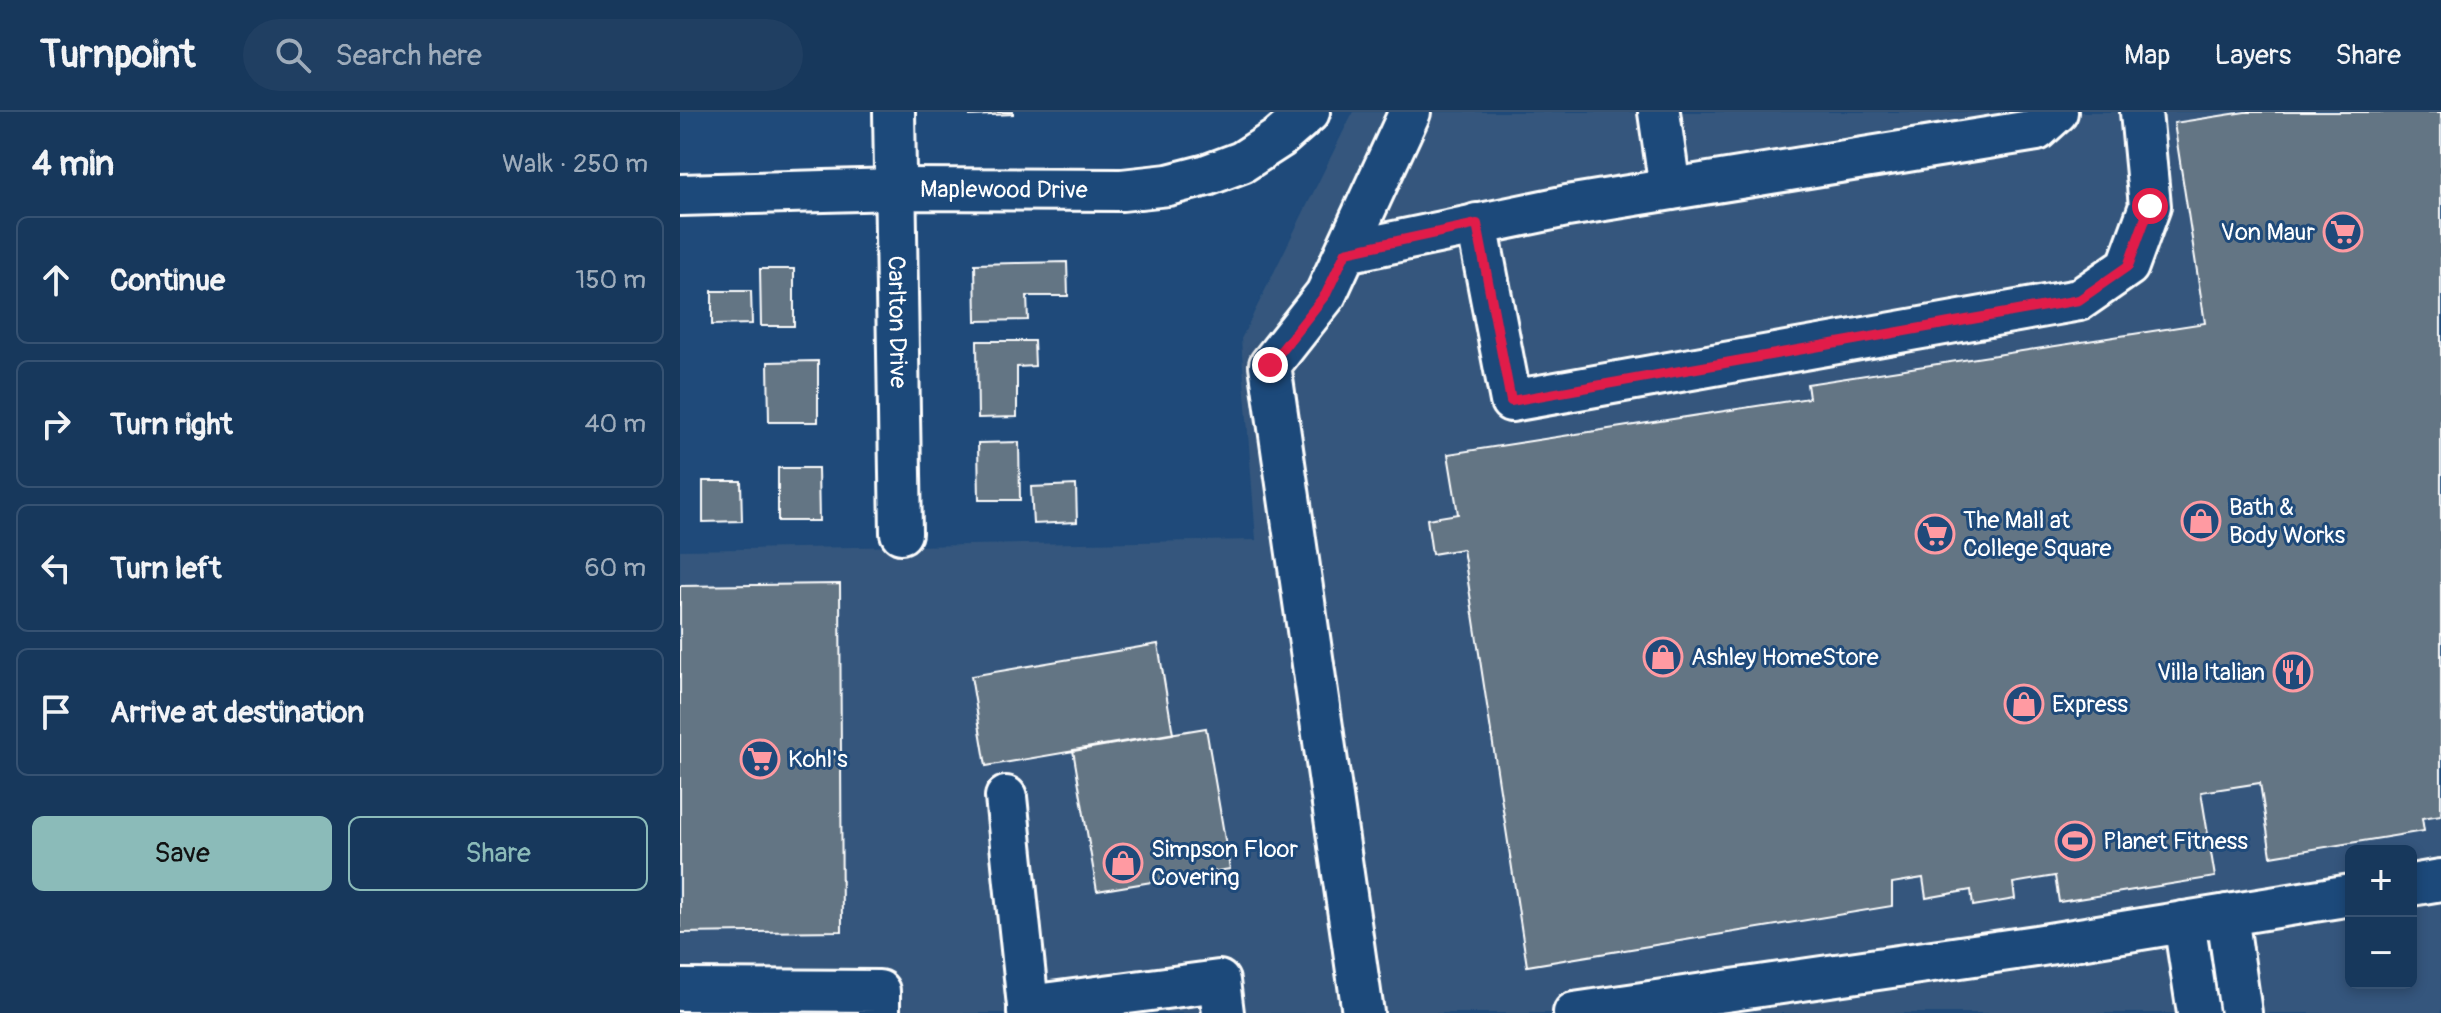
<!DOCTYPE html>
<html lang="en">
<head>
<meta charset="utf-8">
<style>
	:root { --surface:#17385c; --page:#203f62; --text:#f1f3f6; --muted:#9eacbb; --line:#365272; --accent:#8bbbb9 }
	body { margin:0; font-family:Pangolin,sans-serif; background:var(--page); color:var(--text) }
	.controls { position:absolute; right:24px; bottom:24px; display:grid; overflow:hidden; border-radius:12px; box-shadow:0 4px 12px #0003 }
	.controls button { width:72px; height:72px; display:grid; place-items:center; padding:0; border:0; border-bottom:2px solid var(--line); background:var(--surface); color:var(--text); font:40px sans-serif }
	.stop { position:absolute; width:24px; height:24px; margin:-18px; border:6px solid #e11d48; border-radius:50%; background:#fff }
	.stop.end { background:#e11d48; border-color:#fff; box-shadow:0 2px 8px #0008 }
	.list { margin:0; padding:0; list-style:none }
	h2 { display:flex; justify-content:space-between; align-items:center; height:104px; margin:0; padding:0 32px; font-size:34px }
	h2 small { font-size:26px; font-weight:400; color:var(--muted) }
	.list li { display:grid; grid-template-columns:52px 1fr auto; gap:24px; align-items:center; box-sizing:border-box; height:128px; margin:0 16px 16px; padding:0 16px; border:2px solid var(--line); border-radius:12px }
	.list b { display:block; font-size:30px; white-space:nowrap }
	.list em { font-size:26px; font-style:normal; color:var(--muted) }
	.actions { display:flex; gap:16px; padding:24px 32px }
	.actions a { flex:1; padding:18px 0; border:2px solid var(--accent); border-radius:12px; text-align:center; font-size:28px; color:var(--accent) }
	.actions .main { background:var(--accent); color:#111 }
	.icon { flex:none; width:44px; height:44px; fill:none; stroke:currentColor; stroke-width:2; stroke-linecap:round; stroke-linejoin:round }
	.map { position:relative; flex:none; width:1761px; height:901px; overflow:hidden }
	header { display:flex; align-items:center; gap:48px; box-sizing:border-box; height:112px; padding:0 40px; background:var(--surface); border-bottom:2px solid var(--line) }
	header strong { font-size:38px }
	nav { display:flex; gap:44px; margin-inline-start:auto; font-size:28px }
	.search { width:560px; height:72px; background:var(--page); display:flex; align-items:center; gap:20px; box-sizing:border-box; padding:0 28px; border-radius:44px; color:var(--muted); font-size:30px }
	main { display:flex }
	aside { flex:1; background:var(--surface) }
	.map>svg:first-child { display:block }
	.built { fill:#34577d; fill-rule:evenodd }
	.building { fill:#647584; stroke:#fff; stroke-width:2 }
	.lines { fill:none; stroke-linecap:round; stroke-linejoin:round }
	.minor-casing { stroke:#fff; stroke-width:46 }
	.minor { stroke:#1f4a7a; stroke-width:40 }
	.route { stroke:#e11d48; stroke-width:10 }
	.labels { text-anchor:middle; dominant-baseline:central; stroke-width:6; stroke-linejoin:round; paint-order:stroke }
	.street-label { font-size:24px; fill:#fff; stroke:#1f4a7a }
	.poi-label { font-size:24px; fill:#fff; stroke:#1f4a7a; text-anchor:start }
</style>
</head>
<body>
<header>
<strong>Turnpoint</strong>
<div class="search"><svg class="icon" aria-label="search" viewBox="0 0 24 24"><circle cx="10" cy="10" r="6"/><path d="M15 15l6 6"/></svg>Search here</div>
<nav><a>Map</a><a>Layers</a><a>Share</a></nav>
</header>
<main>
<aside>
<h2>4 min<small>Walk · 250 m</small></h2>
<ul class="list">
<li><svg class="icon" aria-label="ahead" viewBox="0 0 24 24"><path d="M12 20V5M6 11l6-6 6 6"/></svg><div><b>Continue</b></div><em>150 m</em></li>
<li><svg class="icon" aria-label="right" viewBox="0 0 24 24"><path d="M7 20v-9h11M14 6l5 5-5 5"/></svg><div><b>Turn right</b></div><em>40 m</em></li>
<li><svg class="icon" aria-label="left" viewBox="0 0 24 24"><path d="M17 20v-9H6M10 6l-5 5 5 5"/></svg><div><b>Turn left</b></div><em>60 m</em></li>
<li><svg class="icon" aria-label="arrive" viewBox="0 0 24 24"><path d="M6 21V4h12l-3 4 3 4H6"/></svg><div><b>Arrive at destination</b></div></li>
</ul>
<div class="actions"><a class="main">Save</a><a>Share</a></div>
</aside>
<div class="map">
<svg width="1761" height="901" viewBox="0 0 1761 901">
	<rect width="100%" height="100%" fill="#1f4a7a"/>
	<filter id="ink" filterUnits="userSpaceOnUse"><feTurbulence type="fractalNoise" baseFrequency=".0125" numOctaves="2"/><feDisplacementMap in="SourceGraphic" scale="16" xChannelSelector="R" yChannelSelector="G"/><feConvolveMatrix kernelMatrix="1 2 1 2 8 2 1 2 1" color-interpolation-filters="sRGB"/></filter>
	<g filter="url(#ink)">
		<path class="built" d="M673,0H1761V901H0V438L576,428L561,227ZM1671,739H1731V871H1671Z"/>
		<path class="building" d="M290,0H333V2L290,4Z
			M1565,0H1761V703L1742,706L1744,719L1591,744L1580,671L1521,680L1535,765L1379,790L1375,764L1333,771L1335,787L1293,794L1291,778L1246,786L1243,766L1212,771V794L847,854L783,437L752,442L747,407L778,402L768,342L1129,286L1127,272L1525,211L1494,11Z
			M387,150L388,184H347L348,208L296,209L295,152Z
			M80,157H114V214H81Z
			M32,179H71L72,212L32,213Z
			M297,229H354L355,254L337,255V305L298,306Z
			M138,249V310H89L88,250Z
			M339,330L340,388H299L298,331Z
			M98,356H138L139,409H98Z
			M23,369H61L62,409L23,410Z
			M396,373L397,410L353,412L351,375Z
			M160,472L162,819L0,821V474Z
			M478,532L493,622L306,654L291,564Z
			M526,616L550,757L417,779L393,638Z"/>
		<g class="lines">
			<g class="minor-casing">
				<g id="minor">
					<path id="s1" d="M214,0L221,421"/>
					<path d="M979,0L990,77"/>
					<path id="s2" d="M0,83L216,77L442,78L488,73L527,63L562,50L599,26L629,0"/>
					<path d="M797,112L831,289L1399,188L1448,154L1470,94L1461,0"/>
					<path d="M666,140L887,94L1357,18L1377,0"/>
					<path d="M326,685L348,894"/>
					<path d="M1731,773L1761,768"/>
					<path d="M1547,803L1561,901"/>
					<path d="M1504,810L1518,901"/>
					<path d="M0,878L199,879V901"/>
					<path d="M348,901V894L539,869L543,901"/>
					<path d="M683,901L590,253L646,182L730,0"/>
					<path d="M894,901L1356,834L1671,783"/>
				</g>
			</g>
			<use href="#minor" class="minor"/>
		</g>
	</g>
	<g class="lines" filter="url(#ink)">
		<path class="route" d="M590,253L646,182L666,140L797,112L831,289L1399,188L1448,154L1470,94"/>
	</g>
	<defs>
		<g id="supermarket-ring" transform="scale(2)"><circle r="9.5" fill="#1f4a7a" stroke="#ff9aa2" stroke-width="1.5"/><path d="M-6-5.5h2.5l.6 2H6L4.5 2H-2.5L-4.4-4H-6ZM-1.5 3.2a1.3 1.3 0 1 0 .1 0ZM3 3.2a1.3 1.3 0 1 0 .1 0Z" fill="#ff9aa2"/></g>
		<g id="shop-ring" transform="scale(2)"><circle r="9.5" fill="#1f4a7a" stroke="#ff9aa2" stroke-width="1.5"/><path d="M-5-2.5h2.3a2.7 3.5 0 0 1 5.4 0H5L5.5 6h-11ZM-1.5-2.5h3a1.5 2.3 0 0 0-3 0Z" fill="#ff9aa2"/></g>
		<g id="restaurant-ring" transform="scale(2)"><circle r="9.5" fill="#1f4a7a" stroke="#ff9aa2" stroke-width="1.5"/><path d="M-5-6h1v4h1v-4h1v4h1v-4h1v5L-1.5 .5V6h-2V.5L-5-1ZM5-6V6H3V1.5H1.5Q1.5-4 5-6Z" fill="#ff9aa2"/></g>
		<g id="stadium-ring" transform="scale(2)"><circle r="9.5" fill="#1f4a7a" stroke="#ff9aa2" stroke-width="1.5"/><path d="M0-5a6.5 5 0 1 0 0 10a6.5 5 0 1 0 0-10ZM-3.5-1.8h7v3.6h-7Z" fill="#ff9aa2"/></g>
	</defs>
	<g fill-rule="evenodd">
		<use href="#supermarket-ring" x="1663" y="120"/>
		<use href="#shop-ring" x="1521" y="409"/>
		<use href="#supermarket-ring" x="1255" y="422"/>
		<use href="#shop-ring" x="983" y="545"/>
		<use href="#restaurant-ring" x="1613" y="560"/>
		<use href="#shop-ring" x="1344" y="592"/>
		<use href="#supermarket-ring" x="80" y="647"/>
		<use href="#stadium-ring" x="1395" y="729"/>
		<use href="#shop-ring" x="443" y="751"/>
	</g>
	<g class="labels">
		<g class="street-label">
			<text stroke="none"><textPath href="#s2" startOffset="324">Maplewood Drive</textPath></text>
			<text stroke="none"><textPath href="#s1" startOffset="210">Carlton Drive</textPath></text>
		</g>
		<g class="poi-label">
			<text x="1635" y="120" text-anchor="end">Von Maur</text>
			<text x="1549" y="395">Bath &amp;<tspan x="1549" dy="28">Body Works</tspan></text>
			<text x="1283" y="408">The Mall at<tspan x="1283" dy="28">College Square</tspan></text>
			<text x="1011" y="545">Ashley HomeStore</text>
			<text x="1585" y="560" text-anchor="end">Villa Italian</text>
			<text x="1372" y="592">Express</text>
			<text x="108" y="647">Kohl's</text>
			<text x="1423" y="729">Planet Fitness</text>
			<text x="471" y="737">Simpson Floor<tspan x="471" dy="28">Covering</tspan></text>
		</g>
	</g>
</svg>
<div class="controls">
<button>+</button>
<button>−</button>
</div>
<div class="stop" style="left:1470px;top:94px"></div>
<div class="stop end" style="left:590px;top:253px"></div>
</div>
</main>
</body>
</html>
